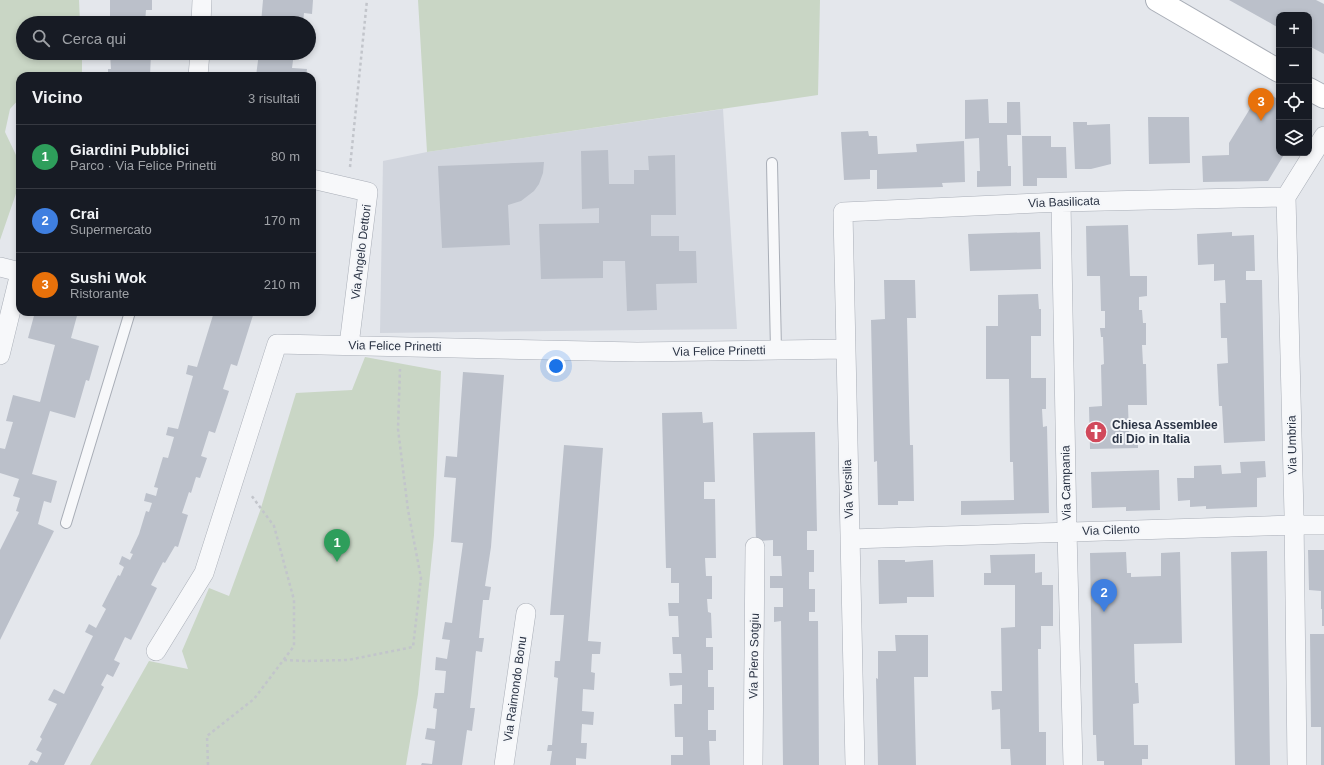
<!DOCTYPE html>
<html lang="it">
<head>
<meta charset="utf-8">
<style>
	:root { --surface:#171b24; --page:#242831; --text:#f1f3f6; --muted:#9ea1a6; --line:#363941; --accent:#d1495b }
	body { margin:0; font-family:Arial,sans-serif; background:var(--page); color:var(--text) }
	.controls { position:absolute; right:12px; top:12px; display:grid; overflow:hidden; border-radius:8px; box-shadow:0 2px 6px #0003 }
	.controls button { width:36px; height:36px; display:grid; place-items:center; padding:0; border:0; border-bottom:1px solid var(--line); background:var(--surface); color:var(--text); font:20px sans-serif }
	.you { position:absolute; left:556px; top:366px; width:14px; height:14px; margin:-10px; border:3px solid #fff; border-radius:50%; background:#1a73e8; box-shadow:0 0 0 6px #1a73e833 }
	.badge { display:grid; place-items:center; width:26px; height:26px; border-radius:50%; background:var(--accent); color:#fff; font-size:13px; font-weight:700 }
	.pin { position:absolute; translate:-50% -33px; filter:drop-shadow(0 1px 2px #0008) }
	.pin::after { content:''; position:absolute; top:21px; width:14px; height:12px; background:inherit; clip-path:polygon(0 0,100% 0,50% 100%) }
	.list { margin:0; padding:0; list-style:none }
	h2 { display:flex; justify-content:space-between; align-items:center; height:52px; margin:0; padding:0 16px; font-size:17px }
	h2 small { font-size:13px; font-weight:400; color:var(--muted) }
	.list li { display:grid; grid-template-columns:26px 1fr auto; gap:12px; align-items:center; box-sizing:border-box; height:64px; padding:0 16px; border-top:1px solid var(--line) }
	.list b { display:block; font-size:15px; white-space:nowrap }
	.list p { margin:0; font-size:13px; white-space:nowrap; color:var(--muted) }
	.list em { font-size:13px; font-style:normal; color:var(--muted) }
	.icon { flex:none; width:22px; height:22px; fill:none; stroke:currentColor; stroke-width:2; stroke-linecap:round; stroke-linejoin:round }
	.map { position:relative; flex:none; width:1324px; height:765px; overflow:hidden }
	.search { position:absolute; background:var(--surface); box-shadow:0 2px 6px #0003; left:16px; top:16px; width:300px; height:44px; display:flex; align-items:center; gap:10px; box-sizing:border-box; padding:0 14px; border-radius:22px; color:var(--muted); font-size:15px }
	.panel { position:absolute; background:var(--surface); box-shadow:0 2px 6px #0003; left:16px; top:72px; width:300px; height:244px; border-radius:12px }
	.map>svg:first-child { display:block }
	.built { fill:#d2d6de }
	.green { fill:#c9d6c5 }
	.building { fill:#bbc0ca }
	.lines { fill:none; stroke-linecap:round; stroke-linejoin:round }
	.service-casing { stroke:#a9aeb7; stroke-width:12 }
	.minor-casing { stroke:#a9aeb7; stroke-width:20 }
	.secondary-casing { stroke:#a9aeb7; stroke-width:24 }
	.path { stroke:#c2c5cb; stroke-width:2.5; stroke-dasharray:3 3; stroke-linecap:butt }
	.service { stroke:#f7f8fa; stroke-width:10 }
	.minor { stroke:#f7f8fa; stroke-width:19 }
	.secondary { stroke:#fff; stroke-width:22 }
	.labels { text-anchor:middle; dominant-baseline:central; stroke-width:4; stroke-linejoin:round; paint-order:stroke }
	.street-label { font-size:12px; fill:#2b3445; stroke:#f4f6f9 }
	.poi-label { font-size:12px; font-weight:bold; fill:#2b3445; stroke:#f4f6f9; text-anchor:start }
</style>
</head>
<body>
<div class="map">
<svg width="1324" height="765" viewBox="0 0 1324 765">
	<rect width="100%" height="100%" fill="#e4e7ec"/>
	<path class="built" d="M723,109L737,329L380,333L383,161L427,152Z"/>
	<path class="green" d="M0,0H79L80,23H23V53H82V76H20V98L10,109L5,132L16,155L20,158V182L0,240Z
		M418,0H820L818,95L427,152Z
		M365,357L441,371L434,535L418,694L406,765H90L149,661L188,669L182,651L209,588L229,596L260,511L296,393L352,390Z"/>
	<path class="building" d="M110,0H152V10H146L145,23H110Z
		M263,0H313L312,14L304,13L303,23H261Z
		M1229,0H1316L1324,4V54L1309,46V15H1279V28Z
		M110,53H151L150,76H108V69H111Z
		M259,53H294L292,68L307,69L306,76H256Z
		M1262,89L1279,100V153H1285L1268,181L1203,182L1202,156L1229,155V143Z
		M988,99L989,123H1007V102H1020L1021,135H1007L1008,166H1011V186L977,187V171H980L979,138L965,139V100Z
		M1148,117H1189L1190,163L1149,164Z
		M1073,122H1087V125L1110,124L1111,164L1091,169H1075Z
		M868,131L869,136H877L878,154L917,152L916,144L964,141L965,182L942,183L943,187L877,189V170H870V179L844,180L841,132Z
		M1022,136H1051V147H1066L1067,178H1037V186H1023Z
		M608,150L609,184H634V170H649L648,156L675,155L676,215H651V236H679V251H696L697,283L656,284L657,310L627,311L625,261H603V278L541,279L539,224L599,223V208L582,209L581,151Z
		M544,162L543,173L539,184L534,191L521,201L508,205L510,245L442,248L438,166Z
		M1128,225L1130,276H1147V296L1139,297V310H1142L1143,323H1146V345H1142L1143,364H1146L1147,405H1128L1129,435H1138V448L1090,449L1089,407L1102,406L1101,365L1104,364L1103,337H1101L1100,328H1105V311H1101L1100,276H1087L1086,226Z
		M1040,232L1041,269L970,271L968,234Z
		M1232,232V236L1254,235L1255,271H1246V280H1262L1265,441L1224,443L1222,406H1219L1217,364L1228,363L1227,338H1221L1220,303H1226L1225,280L1214,281V264L1198,265L1197,234Z
		M884,280H915L916,318H907L910,445H913L914,501H898V505H878L877,461L874,462L871,320L885,319Z
		M1038,294L1039,309H1041V336H1031V378H1046V409H1042L1043,427L1047,426L1049,513L961,515V501L1014,500L1013,462H1010L1009,379H986V326H998V295Z
		M35,312H78L71,338L99,346L89,381L86,380L75,418L50,411L32,474L57,481L51,503L44,501L38,524L54,531L0,640V550L19,512L16,511L20,498L13,496L19,479L0,473V448L5,449L13,422L6,421L13,395L40,402L55,345L28,338Z
		M214,312H254L237,366L231,364L223,389L229,391L215,433L209,431L201,456L207,458L200,478L196,477L191,493L189,492L182,513L188,515L178,547L175,546L165,563L163,562L151,585L157,588L131,640L125,637L114,660L120,663L113,677L107,674L101,685L104,687L64,765H28L31,760L37,763L42,753L36,750L42,739L40,737L57,704L48,700L54,689L64,694L93,636L85,632L89,624L96,628L106,609L102,606L118,575L120,576L124,567L119,564L122,556L130,560L133,554L130,553L139,534L146,511L149,512L152,503L144,501L146,493L156,496L158,488L154,487L163,457L168,458L174,437L166,435L168,427L178,429L193,376L186,374L188,365L197,367Z
		M463,372L504,375L491,547L485,586L491,587L489,600H483L479,638H484L482,652L476,651L470,708H475L472,731L467,730L462,765H421L422,763L432,764L435,741L425,739L427,728L435,729L437,709L433,708L435,693H444L446,671L435,670L436,657L447,659L450,640L442,639L445,622L452,623L463,543L451,542L456,478L444,477L446,456L457,457Z
		M702,412L703,423L713,422L715,482H704V499H715L716,558H705L706,576H712V599H707L708,612L711,613L712,638H706V647H713V670H708V687H714V710H708V730H716V741H709L710,765H671V755H683V737H675L674,704H682V685L670,686L669,673H682L681,654H673L672,637H679L678,616H669L668,603H679V583H671V568H666L662,413Z
		M815,432L817,531H807V550H814V572H809V589H815V612H809V621H818L819,765H783L781,621L774,622V607H783V588H770V576H782L781,556H773V540L756,541L753,433Z
		M564,445L603,448L588,641L601,642L600,654H592L591,672L595,673L594,690L583,689L582,711L594,712L593,725L582,724L581,743H587L586,759L576,758V765H550L552,751H547L548,745H552L558,678L554,677L555,661H560L564,615H550Z
		M1265,461L1266,477L1257,478V507L1206,509V506L1190,507V500L1178,501L1177,478H1194V466L1221,465L1222,474L1241,473L1240,462Z
		M1159,470L1160,510L1126,511V507L1092,508L1091,472Z
		M1308,550H1324V626H1322V609H1321V591L1309,590Z
		M1267,551L1270,765H1235L1231,552Z
		M1126,552L1127,573H1131V577L1161,576V553L1180,552L1182,643L1134,644L1135,683H1138L1139,703L1133,704L1134,745H1148V759H1142V765H1104V761H1097L1096,735H1093L1090,553Z
		M1035,554V573L1042,572V585H1053V626H1041V649H1038L1039,732H1046V765H1011L1010,749H1001L1000,709L992,710L991,691H1002L1001,628L1015,627V585H984V573H991L990,555Z
		M878,560H905V562L933,560L934,597H907V603L879,604Z
		M1310,634H1324V765H1321V727H1311Z
		M895,635H928V677H914L916,765H878L876,678L878,679V651H896Z"/>
	<g class="lines">
		<g class="service-casing">
			<path id="service" d="M772,163L776,350
				M66,523L130,312"/>
		</g>
		<g class="minor-casing">
			<path id="minor" d="M201,23L202,0
				M198,76L200,53
				M312,179L368,192L349,345
				M1061,202L1067,531L1073,765
				M0,267L20,272
				M0,355L20,273
				M850,539L1294,525H1324
				M156,651L204,573L277,344L637,352L845,349
				M504,765L526,613
				M753,765L755,547
				M855,765L843,212L1061,202L1286,197
				M1297,765L1294,515L1286,197L1324,136"/>
		</g>
		<g class="secondary-casing">
			<path id="secondary" d="M1157,0L1279,71
				M1309,89L1324,97"/>
		</g>
		<path class="path" d="M350,167L367,0
			M284,660L305,661L348,660L413,647L421,578L408,510L398,429L400,369
			M208,765L207,736L254,699L294,646V600L274,526L251,495"/>
		<use href="#service" class="service"/>
		<use href="#minor" class="minor"/>
		<use href="#secondary" class="secondary"/>
	</g>
	<defs>
		<g id="church-disc" transform="scale(1.15)"><circle r="9.5" fill="#d1495b" stroke="#f4f6f9"/><path d="M-1.2-6h2.4v3.5h3.3v2.4h-3.3V6h-2.4V-.1h-3.3v-2.4h3.3Z" fill="#fff"/></g>
	</defs>
	<g fill-rule="evenodd">
		<use href="#church-disc" x="1096" y="432"/>
	</g>
	<g class="labels">
		<g class="street-label">
			<text transform="translate(1064 202) rotate(-2)">Via Basilicata</text>
			<text transform="translate(361 252) rotate(-83)">Via Angelo Dettori</text>
			<text transform="translate(395 346) rotate(1)">Via Felice Prinetti</text>
			<text transform="translate(719 351) rotate(-1)">Via Felice Prinetti</text>
			<text transform="translate(1292 445) rotate(-91)">Via Umbria</text>
			<text transform="translate(1066 483) rotate(-91)">Via Campania</text>
			<text transform="translate(848 489) rotate(-92)">Via Versilia</text>
			<text transform="translate(1111 530) rotate(-2)">Via Cilento</text>
			<text transform="translate(754 656) rotate(-89)">Via Piero Sotgiu</text>
			<text transform="translate(515 689) rotate(-82)">Via Raimondo Bonu</text>
		</g>
		<g class="poi-label">
			<text x="1112" y="425">Chiesa Assemblee<tspan x="1112" dy="14">di Dio in Italia</tspan></text>
		</g>
	</g>
</svg>
<div class="controls">
<button>+</button>
<button>−</button>
<button><svg class="icon" aria-label="locate" viewBox="0 0 24 24"><circle cx="12" cy="12" r="6"/><path d="M12 2v4M12 18v4M2 12h4M18 12h4"/></svg></button>
<button><svg class="icon" aria-label="layers" viewBox="0 0 24 24"><path d="M12 4l9 5-9 5-9-5zM3 14l9 5 9-5"/></svg></button>
</div>
<div class="you"></div>
<div class="pin badge" style="left:337px;top:562px;background:#2e9e5b">1</div>
<div class="pin badge" style="left:1104px;top:612px;background:#3f7fe0">2</div>
<div class="pin badge" style="left:1261px;top:121px;background:#e8710a">3</div>
<div class="search"><svg class="icon" aria-label="search" viewBox="0 0 24 24"><circle cx="10" cy="10" r="6"/><path d="M15 15l6 6"/></svg>Cerca qui</div>
<section class="panel">
<h2>Vicino<small>3 risultati</small></h2>
<ul class="list">
<li><span class="badge" style="background:#2e9e5b">1</span><div><b>Giardini Pubblici</b><p>Parco · Via Felice Prinetti</p></div><em>80 m</em></li>
<li><span class="badge" style="background:#3f7fe0">2</span><div><b>Crai</b><p>Supermercato</p></div><em>170 m</em></li>
<li><span class="badge" style="background:#e8710a">3</span><div><b>Sushi Wok</b><p>Ristorante</p></div><em>210 m</em></li>
</ul>
</section>
</div>
</body>
</html>
